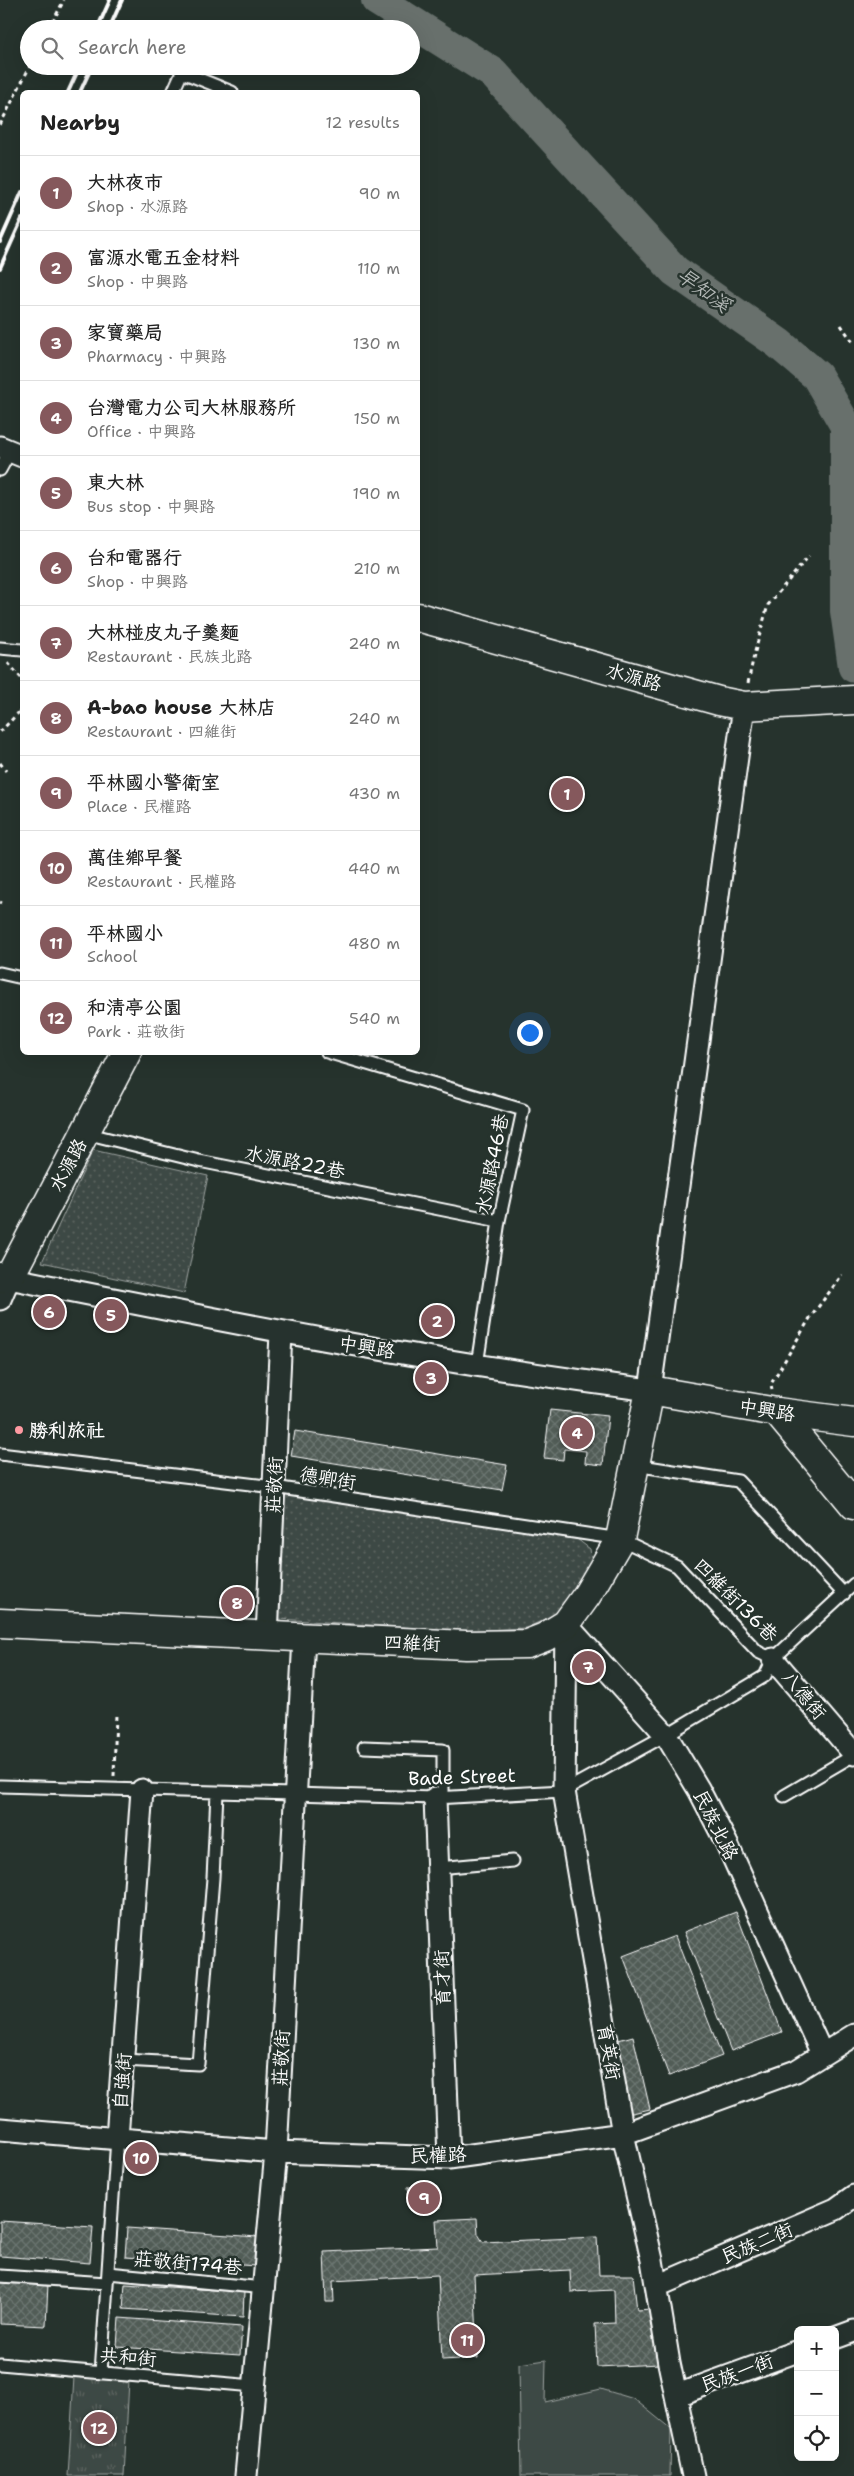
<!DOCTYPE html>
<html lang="en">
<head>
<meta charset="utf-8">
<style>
	:root { --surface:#fff; --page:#f2f2f2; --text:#222; --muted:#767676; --line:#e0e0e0; --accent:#85585c }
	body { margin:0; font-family:"Shantell Sans","LXGW WenKai TC",sans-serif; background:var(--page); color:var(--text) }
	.controls { position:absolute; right:15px; bottom:15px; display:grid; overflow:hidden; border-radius:8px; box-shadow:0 5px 20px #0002 }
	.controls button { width:45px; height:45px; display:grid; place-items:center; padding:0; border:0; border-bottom:1px solid var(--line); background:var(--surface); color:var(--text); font:25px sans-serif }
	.you { position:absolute; left:529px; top:1032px; width:18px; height:18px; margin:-12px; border:4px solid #fff; border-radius:50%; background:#1a73e8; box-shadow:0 0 0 8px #1a73e833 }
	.badge { display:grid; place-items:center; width:32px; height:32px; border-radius:50%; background:var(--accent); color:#fff; font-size:16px; font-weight:700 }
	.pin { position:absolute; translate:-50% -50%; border:2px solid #fff; box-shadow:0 1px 5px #0006 }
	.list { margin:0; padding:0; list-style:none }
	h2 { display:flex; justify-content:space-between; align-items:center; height:65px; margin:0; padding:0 20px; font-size:21px }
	h2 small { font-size:16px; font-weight:400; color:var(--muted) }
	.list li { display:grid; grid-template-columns:32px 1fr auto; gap:15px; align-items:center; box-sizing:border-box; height:75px; padding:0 20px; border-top:1px solid var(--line) }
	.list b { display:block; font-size:19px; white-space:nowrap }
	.list p { margin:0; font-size:16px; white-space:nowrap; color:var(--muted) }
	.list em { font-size:16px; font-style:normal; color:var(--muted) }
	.icon { flex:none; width:28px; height:28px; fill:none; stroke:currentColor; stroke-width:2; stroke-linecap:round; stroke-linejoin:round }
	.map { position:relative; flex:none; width:854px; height:2476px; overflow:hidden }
	.search { position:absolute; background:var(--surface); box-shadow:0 5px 20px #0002; left:20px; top:20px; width:400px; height:55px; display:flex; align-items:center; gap:12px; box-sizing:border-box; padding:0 18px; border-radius:28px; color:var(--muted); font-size:19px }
	.panel { position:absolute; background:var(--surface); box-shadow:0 5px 20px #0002; left:20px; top:90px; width:400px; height:965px; border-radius:8px }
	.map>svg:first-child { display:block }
	.grass { fill:url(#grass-dots); stroke:#9ea4a2 }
	.park { fill:url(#park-tufts); stroke:#9ea4a2 }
	.pitch { fill:#3e4944; stroke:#9ea4a2 }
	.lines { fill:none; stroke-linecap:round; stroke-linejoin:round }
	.river { stroke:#67706c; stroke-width:32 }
	.building { fill:url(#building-cross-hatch); stroke:#fff }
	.service-casing { stroke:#fff; stroke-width:15 }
	.minor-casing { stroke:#fff; stroke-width:25 }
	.tertiary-casing { stroke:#fff; stroke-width:31 }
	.secondary-casing { stroke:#fff; stroke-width:31 }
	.path { stroke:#fff; stroke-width:3; stroke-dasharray:4 4; stroke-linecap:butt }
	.service { stroke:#26332d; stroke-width:11 }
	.minor { stroke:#26332d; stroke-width:21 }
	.tertiary { stroke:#26332d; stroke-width:28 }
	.secondary { stroke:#26332d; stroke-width:28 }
	.rail { stroke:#fff; stroke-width:4 }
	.poi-dot { fill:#ff9aa2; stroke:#26332d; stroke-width:2 }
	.labels { text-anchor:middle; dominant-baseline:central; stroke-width:5; stroke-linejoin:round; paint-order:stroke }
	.street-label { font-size:19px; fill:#fff; stroke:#26332d }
	.poi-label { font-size:19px; font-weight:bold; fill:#fff; stroke:#26332d; text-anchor:start }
	.water-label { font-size:20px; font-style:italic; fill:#b3b8b6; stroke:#26332d }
</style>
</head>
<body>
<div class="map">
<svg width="854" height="2476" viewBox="0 0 854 2476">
	<defs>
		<pattern id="grass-dots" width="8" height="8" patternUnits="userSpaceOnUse" patternTransform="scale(1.25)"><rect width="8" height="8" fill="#3e4944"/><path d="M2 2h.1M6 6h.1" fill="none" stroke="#5b6460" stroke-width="1.8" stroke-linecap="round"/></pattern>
		<pattern id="park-tufts" width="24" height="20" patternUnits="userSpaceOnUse" patternTransform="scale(1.25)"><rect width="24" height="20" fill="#3e4944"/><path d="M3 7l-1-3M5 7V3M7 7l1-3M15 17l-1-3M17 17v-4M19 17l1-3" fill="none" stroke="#5b6460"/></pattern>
		<pattern id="building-cross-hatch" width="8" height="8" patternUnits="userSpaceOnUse" patternTransform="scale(1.25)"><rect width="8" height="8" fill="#515c57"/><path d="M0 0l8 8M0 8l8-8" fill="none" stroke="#6b7470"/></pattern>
	</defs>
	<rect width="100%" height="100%" fill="#26332d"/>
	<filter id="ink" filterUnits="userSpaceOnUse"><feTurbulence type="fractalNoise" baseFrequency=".02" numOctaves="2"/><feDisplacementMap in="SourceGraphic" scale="10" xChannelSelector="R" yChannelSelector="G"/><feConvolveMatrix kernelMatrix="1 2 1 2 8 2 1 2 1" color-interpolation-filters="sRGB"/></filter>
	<g filter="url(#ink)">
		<path class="grass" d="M93,1150L208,1176L184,1293L42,1262Z
			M285,1494L577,1539L590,1549L592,1565L559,1613L526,1628L463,1631L279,1619Z"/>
		<path class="park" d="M74,2377L129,2380L124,2476H68Z"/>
		<path class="pitch" d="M546,2360L545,2402L601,2389L634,2399L671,2429L670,2476H521L519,2364Z"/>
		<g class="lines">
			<path class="river" d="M377,0L493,73L675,271L778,343L817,376L846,426V611L854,667"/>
		</g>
		<path class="building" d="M550,1410L608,1416L603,1465L585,1463L586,1451L564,1449L563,1460L544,1458Z
			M295,1431L507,1465L502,1490L291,1456Z
			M736,1912L782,2032L731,2051L684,1932Z
			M675,1936L722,2056L669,2076L623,1956Z
			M633,2036L650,2109L628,2114L611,2042Z
			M408,2187H437L440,2208H411Z
			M477,2218L478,2234L483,2242L597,2237L599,2275H633L637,2310L652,2309L660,2364L597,2367L595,2324L615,2323L614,2290L571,2292L570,2270L474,2275L478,2358L442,2360L438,2275L333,2281L334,2302H326L324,2252L438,2247L436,2220Z
			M0,2221L93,2227L90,2263L0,2256Z
			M127,2228L258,2237L256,2266L125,2257Z
			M0,2282L48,2284L46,2326L0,2324Z
			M125,2284L244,2292L243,2317L123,2309Z
			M119,2318L242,2327L240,2355L117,2347Z"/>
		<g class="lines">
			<g class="service-casing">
				<path id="service" d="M173,92L182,72L232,92
					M0,470L11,450
					M0,648L22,650
					M0,973L22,978
					M327,1052L523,1110L499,1221L477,1365
					M85,1133L199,1161L499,1221
					M0,1454L274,1487L620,1539L677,1566L758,1652L773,1659
					M635,1465L738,1481L844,1594
					M364,1747L443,1750V1797
					M0,1786L435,1798L564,1791L666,1735L765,1676L773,1659L854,1584
					M784,1796L854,1755
					M438,1868L513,1861
					M123,2060L198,2064L213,1878L217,1793
					M108,2273L264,2288
					M0,2276L107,2283
					M0,2364L254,2386
					M101,2373L117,2138"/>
			</g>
			<g class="minor-casing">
				<path id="minor" d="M0,447L22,456
					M0,1299L9,1278C221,1321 434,1363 650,1390L744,706
					M566,1624L564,1791L623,2134L652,2260L669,2363L693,2476
					M566,1624L666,1735L699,1790L727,1844L822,2054
					M267,1636L281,1333
					M773,1659L854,1754
					M435,1798L449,2158
					M0,2129L276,2152L449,2158L623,2134L796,2071L854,2035
					M117,2138L142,1790
					M657,2286L836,2209L854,2196
					M835,2338L854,2331
					M677,2395L798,2351
					M246,2476L276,2152L304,1638"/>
			</g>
			<g class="tertiary-casing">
				<path id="tertiary" d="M418,617L719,701L744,706L854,700
					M0,1277L9,1278L127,1052
					M777,1412L854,1505"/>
			</g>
			<g class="secondary-casing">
				<path id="secondary" d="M0,1623L466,1645L527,1644L545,1637L566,1624L587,1595L620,1539L650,1390L777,1412L854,1422"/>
			</g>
			<path class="path" d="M49,29L64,0
				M0,125L30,66
				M841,325L854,344
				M8,663L22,679
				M748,683L754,655L768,605L809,556
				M0,732L22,709
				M0,763L6,771
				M0,902L2,903
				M772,1390L771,1384L810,1318L842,1275
				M114,1776L116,1714"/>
			<use href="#service" class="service"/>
			<use href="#minor" class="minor"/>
			<use href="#tertiary" class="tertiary"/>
			<use href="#secondary" class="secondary"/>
			<path class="rail" d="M97,29L110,0
				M109,29L122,0
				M68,92L80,66
				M80,92L92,66
				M0,242L22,192
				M0,268L22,219"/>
		</g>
	</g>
	<circle class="poi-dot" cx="19" cy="1430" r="5"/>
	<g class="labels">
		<g class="street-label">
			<text transform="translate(634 677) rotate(16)">水源路</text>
			<text transform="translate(295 1162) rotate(11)">水源路22巷</text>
			<text transform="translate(492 1164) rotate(-79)">水源路46巷</text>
			<text transform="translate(68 1165) rotate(-62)">水源路</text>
			<text transform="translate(367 1347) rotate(9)">中興路</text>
			<text transform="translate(767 1410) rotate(9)">中興路</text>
			<text transform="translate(328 1478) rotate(9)">德卿街</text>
			<text transform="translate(274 1485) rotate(-87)">莊敬街</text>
			<text transform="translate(736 1600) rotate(45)">四維街136巷</text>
			<text transform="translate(412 1643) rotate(2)">四維街</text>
			<text transform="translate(804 1695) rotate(50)">八德街</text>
			<text transform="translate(462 1777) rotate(-2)">Bade Street</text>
			<text transform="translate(716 1825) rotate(63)">民族北路</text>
			<text transform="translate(442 1978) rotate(-92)">育才街</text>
			<text transform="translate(609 2052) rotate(80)">育英街</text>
			<text transform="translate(281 2058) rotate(-87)">莊敬街</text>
			<text transform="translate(122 2081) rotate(-86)">自強街</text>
			<text transform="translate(438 2155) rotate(-2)">民權路</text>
			<text transform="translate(757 2243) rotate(-23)">民族二街</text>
			<text transform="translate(188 2263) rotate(5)">莊敬街174巷</text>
			<text transform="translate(128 2357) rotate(5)">共和街</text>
			<text transform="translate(737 2373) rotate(-20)">民族一街</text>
		</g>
		<g class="poi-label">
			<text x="29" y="1430">勝利旅社</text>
		</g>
		<g class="water-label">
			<text transform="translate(704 290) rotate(36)">早知溪</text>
		</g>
	</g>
</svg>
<div class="controls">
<button>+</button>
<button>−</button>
<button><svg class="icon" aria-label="locate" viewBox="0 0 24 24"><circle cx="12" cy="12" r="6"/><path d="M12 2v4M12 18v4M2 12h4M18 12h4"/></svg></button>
</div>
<div class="you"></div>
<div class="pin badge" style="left:567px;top:794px">1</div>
<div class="pin badge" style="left:437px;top:1321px">2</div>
<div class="pin badge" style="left:431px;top:1378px">3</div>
<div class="pin badge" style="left:577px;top:1433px">4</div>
<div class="pin badge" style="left:111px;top:1315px">5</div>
<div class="pin badge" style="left:49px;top:1312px">6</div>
<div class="pin badge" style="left:588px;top:1667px">7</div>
<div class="pin badge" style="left:237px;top:1603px">8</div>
<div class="pin badge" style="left:424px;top:2198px">9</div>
<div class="pin badge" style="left:141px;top:2158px">10</div>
<div class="pin badge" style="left:467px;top:2340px">11</div>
<div class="pin badge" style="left:99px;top:2428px">12</div>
<div class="search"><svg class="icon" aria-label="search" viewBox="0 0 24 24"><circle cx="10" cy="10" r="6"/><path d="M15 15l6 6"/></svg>Search here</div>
<section class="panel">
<h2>Nearby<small>12 results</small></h2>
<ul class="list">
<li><span class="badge">1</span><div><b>大林夜市</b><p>Shop · 水源路</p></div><em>90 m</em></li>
<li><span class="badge">2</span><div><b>富源水電五金材料</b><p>Shop · 中興路</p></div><em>110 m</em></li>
<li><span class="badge">3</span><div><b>家寶藥局</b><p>Pharmacy · 中興路</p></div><em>130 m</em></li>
<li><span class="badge">4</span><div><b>台灣電力公司大林服務所</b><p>Office · 中興路</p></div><em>150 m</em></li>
<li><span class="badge">5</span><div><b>東大林</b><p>Bus stop · 中興路</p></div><em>190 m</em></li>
<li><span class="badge">6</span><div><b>台和電器行</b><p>Shop · 中興路</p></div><em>210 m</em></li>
<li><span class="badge">7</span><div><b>大林椪皮丸子羹麵</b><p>Restaurant · 民族北路</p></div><em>240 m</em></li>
<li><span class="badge">8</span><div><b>A-bao house 大林店</b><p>Restaurant · 四維街</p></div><em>240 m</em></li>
<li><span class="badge">9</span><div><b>平林國小警衛室</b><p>Place · 民權路</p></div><em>430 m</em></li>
<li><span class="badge">10</span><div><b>萬佳鄉早餐</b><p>Restaurant · 民權路</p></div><em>440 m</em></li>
<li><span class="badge">11</span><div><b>平林國小</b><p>School</p></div><em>480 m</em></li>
<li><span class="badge">12</span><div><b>和清亭公園</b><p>Park · 莊敬街</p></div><em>540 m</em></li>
</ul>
</section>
</div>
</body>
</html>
